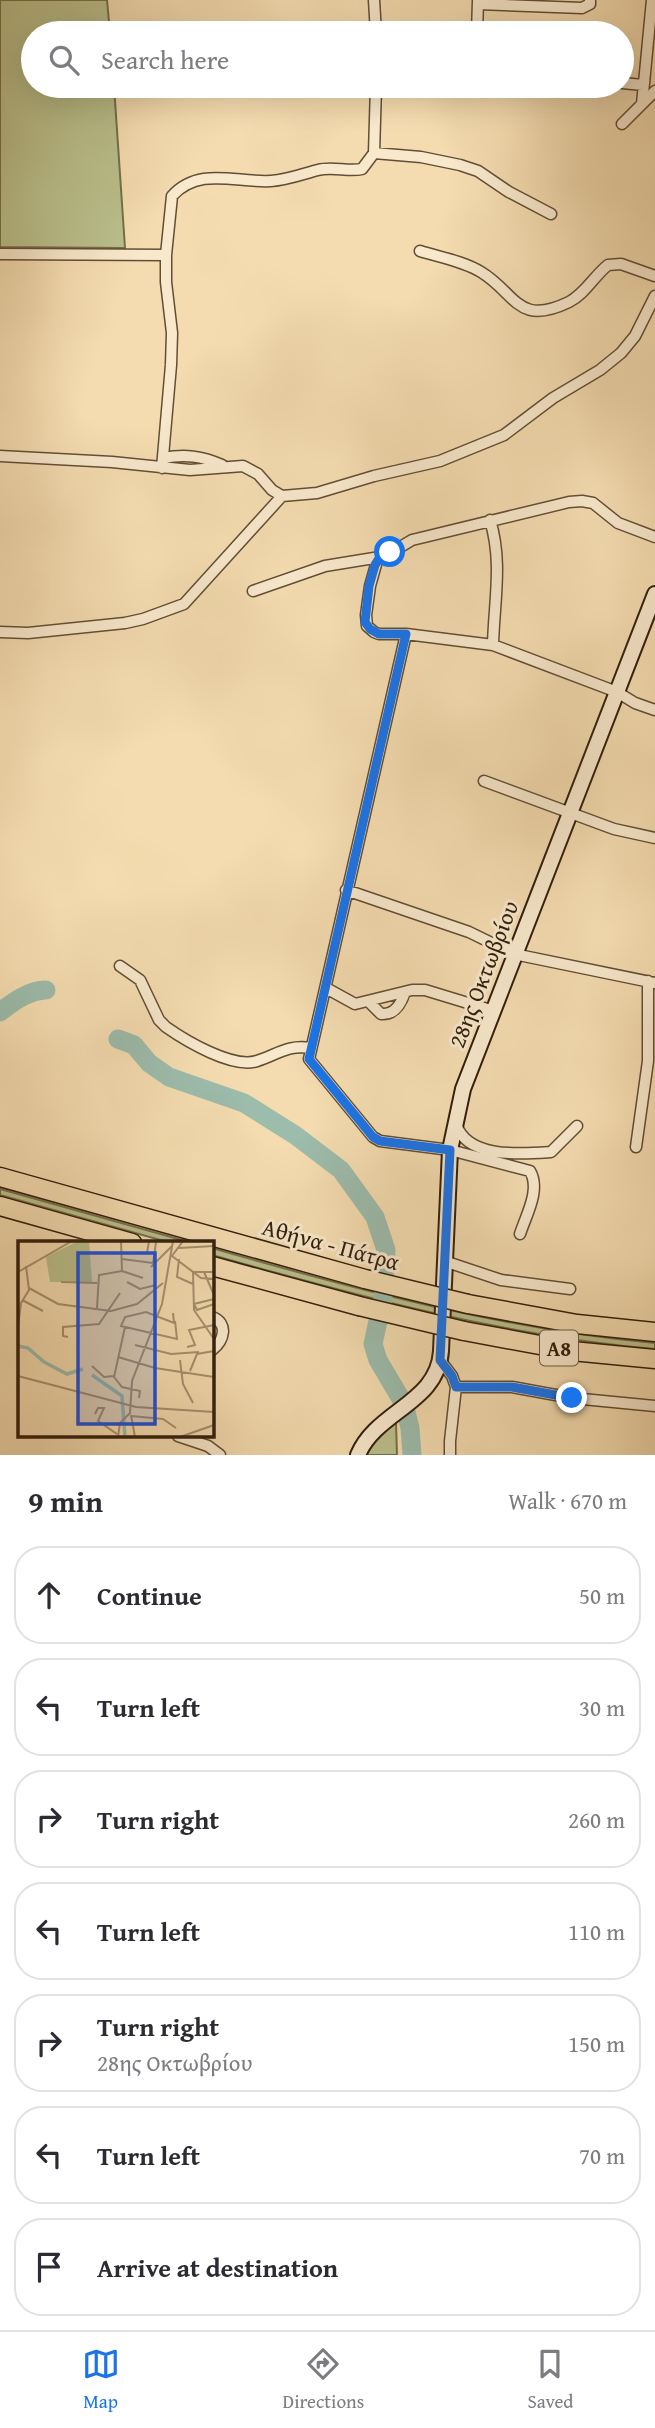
<!DOCTYPE html>
<html lang="en">
<head>
<meta charset="utf-8">
<style>
	:root { --surface:#fff; --page:#f2f2f3; --text:#2b2b33; --muted:#7c7c81; --line:#e1e1e2; --accent:#1a73e8 }
	body { margin:0; font-family:"Gentium Book Plus",serif; background:var(--page); color:var(--text) }
	.stop { position:absolute; width:21px; height:21px; margin:-16px; border:5px solid #1a73e8; border-radius:50%; background:#fff }
	.stop.end { background:#1a73e8; border-color:#fff; box-shadow:0 2px 7px #0008 }
	.list { margin:0; padding:0; list-style:none }
	h2 { display:flex; justify-content:space-between; align-items:center; height:91px; margin:0; padding:0 28px; font-size:30px }
	h2 small { font-size:23px; font-weight:400; color:var(--muted) }
	.list li { display:grid; grid-template-columns:46px 1fr auto; gap:21px; align-items:center; box-sizing:border-box; height:98px; margin:0 14px 14px; padding:0 14px; border:2px solid var(--line); border-radius:28px }
	.list b { display:block; font-size:26px; white-space:nowrap }
	.list p { margin:0; font-size:23px; white-space:nowrap; color:var(--muted) }
	.list em { font-size:23px; font-style:normal; color:var(--muted) }
	.icon { flex:none; width:38px; height:38px; fill:none; stroke:currentColor; stroke-width:2; stroke-linecap:round; stroke-linejoin:round }
	.map { position:relative; flex:none; width:655px; height:1455px; overflow:hidden }
	.search { position:absolute; background:var(--surface); box-shadow:0 7px 28px #0002; left:21px; right:21px; top:21px; height:77px; display:flex; align-items:center; gap:18px; box-sizing:border-box; padding:0 24px; border-radius:38px; color:var(--muted); font-size:26px }
	.sheet { height:875px; background:var(--surface) }
	nav { display:flex; justify-content:space-around; align-items:center; box-sizing:border-box; height:98px; border-top:2px solid var(--line); background:var(--surface); font-size:19px; color:var(--muted) }
	nav a { display:grid; justify-items:center; gap:4px }
	nav .on { color:var(--accent) }
	.map>svg:first-child { display:block }
	.green { fill:#bac08c; stroke:#766f4c; stroke-width:2 }
	.lines { fill:none; stroke-linecap:round; stroke-linejoin:round }
	.river { stroke:#9cbcac; stroke-width:19 }
	.street-casing { stroke:#624e35; stroke-width:13 }
	.secondary-casing { stroke:#321e0c; stroke-width:18 }
	.highway-casing { stroke:#321e0c; stroke-width:21 }
	.street { stroke:#f8e8cc; stroke-width:10 }
	.secondary { stroke:#f8e8cc; stroke-width:14 }
	.highway { stroke:#f4dcb0; stroke-width:18 }
	.highway-bridge-casing { stroke:#321e0c; stroke-width:21; stroke-linecap:butt }
	.highway-bridge { stroke:#f4dcb0; stroke-width:18 }
	.route { stroke:#1a73e8; stroke-width:9 }
	.labels { text-anchor:middle; dominant-baseline:central; stroke-width:6; stroke-linejoin:round; paint-order:stroke }
	.shield { fill:#f8e8cc; stroke:#6d5b46; stroke-width:2 }
	.shield-label { font-size:21px; font-weight:bold; fill:#321e0c }
	.street-label { font-size:23px; fill:#321e0c; stroke:#f8e8cc }
	.inset-river { fill:none; stroke:#9cbcac; stroke-width:3.5 }
	.inset-road { fill:none; stroke:#a6906e; stroke-width:2 }
	.view { fill:#1d4ed8; fill-opacity:0.15; stroke:#1d4ed8; stroke-width:3.5 }
	.inset-edge { fill:none; stroke:#321e0c; stroke-width:3.5 }
</style>
</head>
<body>
<div class="map">
<svg width="655" height="1455" viewBox="0 0 655 1455">
	<rect width="100%" height="100%" fill="#f4dcb0"/>
	<filter id="stains"><feTurbulence type="fractalNoise" baseFrequency=".00286" numOctaves="4"/><feColorMatrix values="0 0 0 0 .2 0 0 0 0 .09 0 0 0 0 .02 0 0 0 .5 -.17"/></filter>
	<radialGradient id="worn" r=".72"><stop offset=".6" stop-color="#630" stop-opacity="0"/><stop offset="1" stop-color="#630" stop-opacity=".3"/></radialGradient>
	<path class="green" d="M0,0H107L110,33H33V86H114L125,248L0,247Z
		M0,1189L189,1242L193,1243H171L0,1195Z
		M212,1248C358,1290 503,1329 655,1343V1349C503,1336 358,1296 212,1255Z
		M396,1422L397,1455H366C371,1440 383,1430 396,1422Z"/>
	<g class="lines">
		<path class="river" d="M0,1012C13,1002 29,990 46,990
			M118,1039L134,1045L149,1063L169,1077L244,1103L295,1135L341,1170L375,1217L386,1250L383,1298L373,1344L378,1360L404,1404L410,1428L412,1455"/>
		<g class="street-casing">
			<path id="street" d="M374,0L376,33
				M478,4L582,8L590,4V0
				M477,33L478,1
				M622,83L643,85
				M642,104L652,0
				M622,124L655,91
				M374,153L421,157L460,165L478,171L509,192L551,214
				M420,251C439,257 463,261 481,272C516,293 517,327 569,302C585,294 594,276 608,265L621,264L655,276
				M0,254L166,255
				M0,456L112,462L190,470L243,466L258,474L272,490L282,496L317,493L374,476L440,461L504,435L553,398L600,370L621,353L635,336L655,296
				M163,458C185,454 202,456 222,465
				M162,468L171,365L172,333L166,282V255L172,196C199,166 236,183 271,181C287,180 303,174 318,170C332,166 348,172 362,169L374,153L376,86
				M490,520C503,562 494,602 493,645
				M655,537L618,523L593,503L582,501L569,502L412,540L377,561L370,586L366,615L367,626L374,632L379,634H406L493,645L617,692L635,703L655,710
				M253,591L325,566L380,557
				M0,632L28,633L125,623L143,619L184,604L282,496
				M406,634L309,1059L373,1137L380,1141L450,1150L530,1171C541,1190 526,1215 520,1234
				M484,781L614,829L655,838
				M346,890L469,932L514,954L655,983
				M120,966L140,980L159,1020L166,1027C186,1041 233,1069 257,1061C276,1055 289,1044 310,1048
				M326,988L355,1004L412,990H425L494,1011
				M369,1002L381,1014C395,1015 401,1004 405,992
				M456,1124C467,1159 521,1154 551,1152L577,1126
				M636,1147L648,1061V981
				M444,1261L501,1280L570,1289
				M212,1317C229,1323 224,1341 212,1350
				M440,1360L452,1376L456,1387L450,1441V1455
				M456,1387H512L572,1398L655,1406
				M178,1436L208,1446L220,1455"/>
		</g>
		<g class="secondary-casing">
			<path id="secondary" d="M358,1455C376,1411 438,1403 441,1351L450,1150L463,1089L655,594"/>
		</g>
		<g class="highway-casing">
			<path id="highway" d="M0,1177L365,1279
				M0,1206L132,1243
				M212,1266L359,1306
				M468,1304L577,1324L655,1332
				M464,1331L572,1351L655,1359"/>
		</g>
		<use href="#street" class="street"/>
		<use href="#secondary" class="secondary"/>
		<use href="#highway" class="highway"/>
		<g class="highway-bridge-casing">
			<path id="highway-bridge" d="M365,1279L468,1304
				M359,1306L464,1331"/>
		</g>
		<use href="#highway-bridge" class="highway-bridge"/>
	</g>
	<g class="lines">
		<path class="route" d="M390,552L380,557L375,565L369,586L365,622L370,629L379,634H406L309,1059L373,1137L380,1141L450,1150L440,1360L452,1376L456,1387H512L572,1398"/>
	</g>
	<g class="labels">
		<rect class="shield" x="540" y="1330.5" width="38" height="35" rx="5"/>
		<g class="shield-label">
			<text x="559" y="1348">Α8</text>
		</g>
		<g class="street-label">
			<text transform="translate(483 974) rotate(-69)">28ης Οκτωβρίου</text>
			<text transform="translate(331 1244) rotate(15)">Αθήνα - Πάτρα</text>
		</g>
	</g>
	<g transform="translate(18 1241)">
		<rect width="196" height="196" fill="#f4dcb0"/>
		<path d="M60,0H71L74,41H32L28,16Z" fill="#bac08c"/>
		<path class="inset-river" d="M0,105L10,107L26,121M26,121L49,133L65,128M74,134L104,155L107,196"/>
		<path class="inset-road" d="M103,0L104,30M132,0H159M165,0L154,15L183,37L196,38M161,7L196,5M116,12H129L131,0M104,18L135,22M161,18L159,36L175,43M135,23L138,1M133,26L154,5M0,31L54,0M186,31L196,54M196,31H175L176,69L196,98M43,41L79,42M109,41L122,48L138,44M11,47L40,63L93,70L119,63L145,42M196,58L176,63L179,69L196,63M4,59L25,70M79,67L81,34L104,30L125,37M155,72L156,82L128,71L107,76L103,85L159,98L157,80M0,85L3,62L11,49L8,25M107,86L96,136L104,146L122,150L121,157M50,96L45,95V86L81,83L102,52M117,104L153,113L181,111M169,106L177,104L171,89L196,84M100,116L137,127L196,136M162,119L165,143L175,162M74,125L86,136L96,135M172,130L179,113L196,110M0,135L118,166L196,171M77,173L80,167H86L80,180L99,193M113,174L117,196M113,175L145,178L158,187M100,196L102,182L112,172L114,140L144,63L155,0M162,196L196,184"/>
		<path class="view" d="M60,12H137V183H60Z"/>
		<rect width="196" height="196" class="inset-edge"/>
	</g>
	<rect width="100%" height="100%" filter="url(#stains)"/>
	<rect width="100%" height="100%" fill="url(#worn)"/>
</svg>
<div class="stop" style="left:390px;top:552px"></div>
<div class="stop end" style="left:572px;top:1398px"></div>
<div class="search"><svg class="icon" aria-label="search" viewBox="0 0 24 24"><circle cx="10" cy="10" r="6"/><path d="M15 15l6 6"/></svg>Search here</div>
</div>
<section class="sheet">
<h2>9 min<small>Walk · 670 m</small></h2>
<ul class="list">
<li><svg class="icon" aria-label="ahead" viewBox="0 0 24 24"><path d="M12 20V5M6 11l6-6 6 6"/></svg><div><b>Continue</b></div><em>50 m</em></li>
<li><svg class="icon" aria-label="left" viewBox="0 0 24 24"><path d="M17 20v-9H6M10 6l-5 5 5 5"/></svg><div><b>Turn left</b></div><em>30 m</em></li>
<li><svg class="icon" aria-label="right" viewBox="0 0 24 24"><path d="M7 20v-9h11M14 6l5 5-5 5"/></svg><div><b>Turn right</b></div><em>260 m</em></li>
<li><svg class="icon" aria-label="left" viewBox="0 0 24 24"><path d="M17 20v-9H6M10 6l-5 5 5 5"/></svg><div><b>Turn left</b></div><em>110 m</em></li>
<li><svg class="icon" aria-label="right" viewBox="0 0 24 24"><path d="M7 20v-9h11M14 6l5 5-5 5"/></svg><div><b>Turn right</b><p>28ης Οκτωβρίου</p></div><em>150 m</em></li>
<li><svg class="icon" aria-label="left" viewBox="0 0 24 24"><path d="M17 20v-9H6M10 6l-5 5 5 5"/></svg><div><b>Turn left</b></div><em>70 m</em></li>
<li><svg class="icon" aria-label="arrive" viewBox="0 0 24 24"><path d="M6 21V4h12l-3 4 3 4H6"/></svg><div><b>Arrive at destination</b></div></li>
</ul>
</section>
<nav>
<a class="on"><svg class="icon" aria-label="map" viewBox="0 0 24 24"><path d="M3 6l6-2 6 2 6-2v14l-6 2-6-2-6 2zM9 4v14M15 6v14"/></svg>Map</a>
<a><svg class="icon" aria-label="directions" viewBox="0 0 24 24"><path d="M12 3l9 9-9 9-9-9zM9 14v-3h6M13 9l2 2-2 2"/></svg>Directions</a>
<a><svg class="icon" aria-label="saved" viewBox="0 0 24 24"><path d="M7 4h10v16l-5-4-5 4z"/></svg>Saved</a>
</nav>
</body>
</html>
